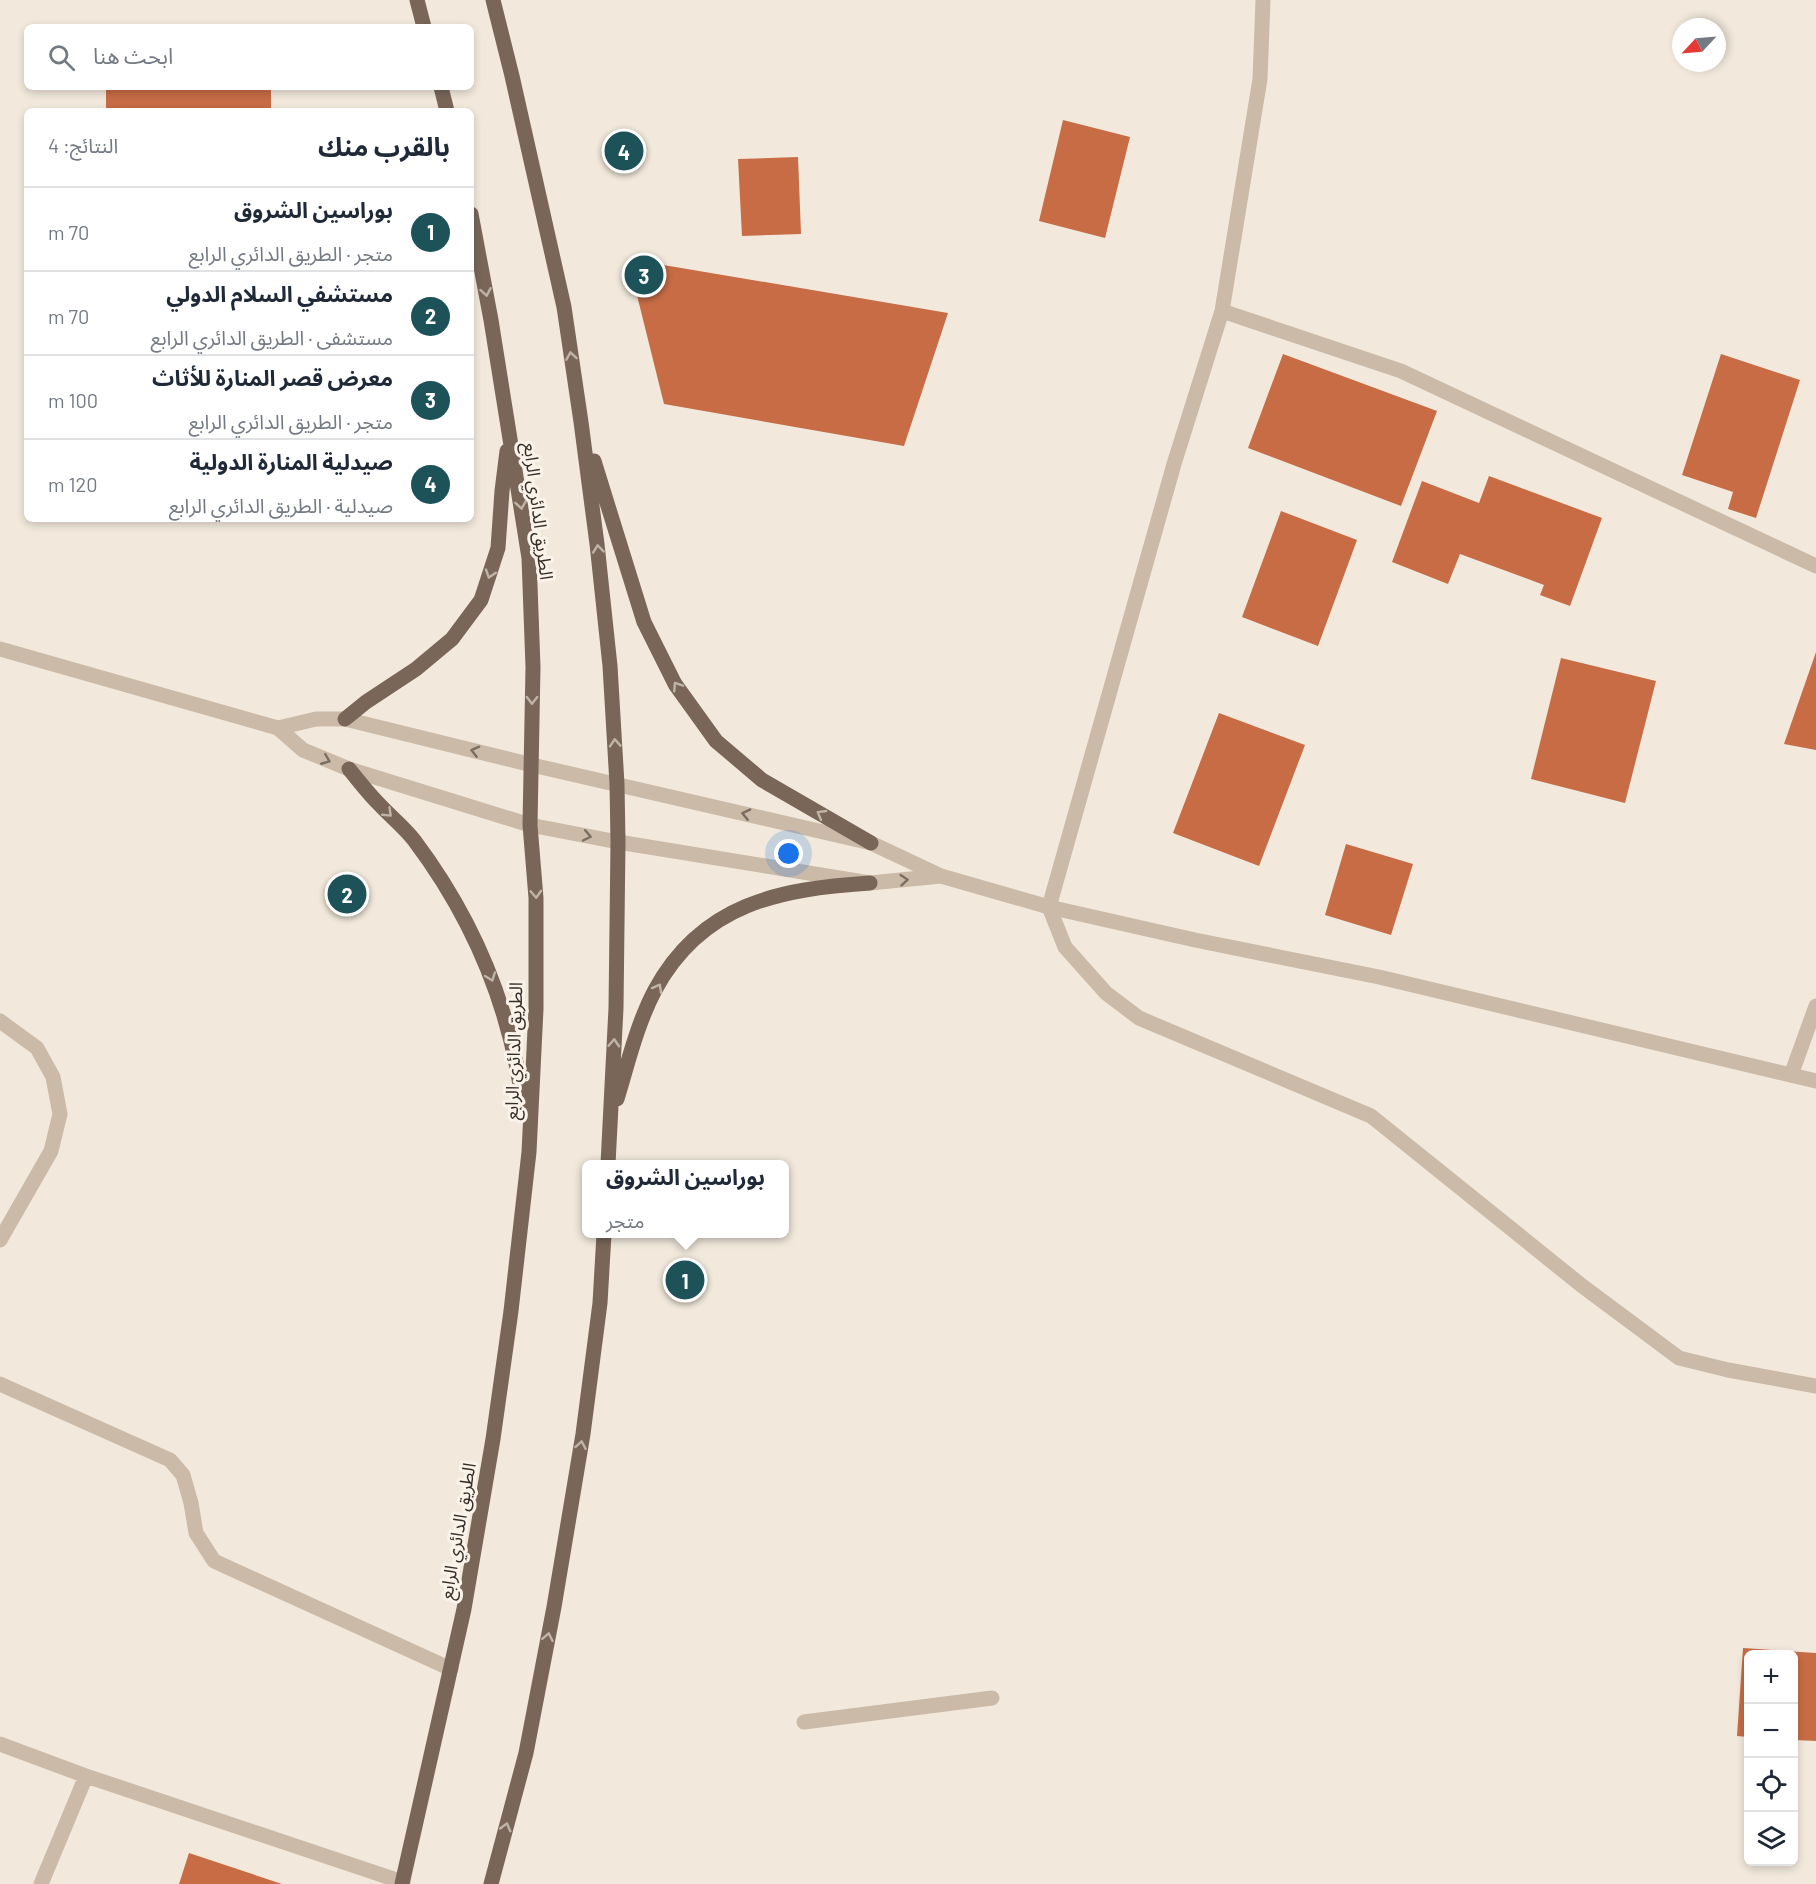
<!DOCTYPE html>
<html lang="ar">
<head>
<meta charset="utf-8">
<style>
	:root { --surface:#fff; --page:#f6f6f7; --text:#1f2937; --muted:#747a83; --line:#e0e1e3; --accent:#1d5259 }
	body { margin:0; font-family:Barlow,"Noto Sans Arabic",sans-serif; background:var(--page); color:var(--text); direction:rtl }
	.controls { position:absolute; right:18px; bottom:18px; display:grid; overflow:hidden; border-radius:9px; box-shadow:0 3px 9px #0003 }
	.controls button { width:54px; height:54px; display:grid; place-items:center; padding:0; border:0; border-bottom:2px solid var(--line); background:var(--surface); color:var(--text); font:30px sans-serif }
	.compass { position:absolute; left:1672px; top:18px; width:54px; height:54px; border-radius:50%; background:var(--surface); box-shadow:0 3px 9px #0003; rotate:244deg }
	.you { position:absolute; left:789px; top:854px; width:21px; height:21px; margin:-15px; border:4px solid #fff; border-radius:50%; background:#1a73e8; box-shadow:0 0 0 9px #1a73e833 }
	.badge { display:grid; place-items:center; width:39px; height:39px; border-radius:50%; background:var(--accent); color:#fff; font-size:20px; font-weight:700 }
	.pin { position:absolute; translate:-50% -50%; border:3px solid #fff; box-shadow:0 2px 6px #0006 }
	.popup { position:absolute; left:582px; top:1160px; width:207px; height:78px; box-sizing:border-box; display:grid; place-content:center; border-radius:9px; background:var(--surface); filter:drop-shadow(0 2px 4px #0005); font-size:20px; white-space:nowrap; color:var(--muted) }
	.popup b { font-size:22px; color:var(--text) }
	.popup::after { content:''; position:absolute; left:50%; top:100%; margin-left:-12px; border:12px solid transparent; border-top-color:var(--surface) }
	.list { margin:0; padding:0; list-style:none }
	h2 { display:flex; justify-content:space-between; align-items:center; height:78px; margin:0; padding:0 24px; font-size:26px }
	h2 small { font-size:20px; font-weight:400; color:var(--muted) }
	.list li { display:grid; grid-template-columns:39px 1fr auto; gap:18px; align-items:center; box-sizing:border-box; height:84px; padding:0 24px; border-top:2px solid var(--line) }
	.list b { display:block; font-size:22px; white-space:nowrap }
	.list p { margin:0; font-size:20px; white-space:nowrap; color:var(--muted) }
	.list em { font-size:20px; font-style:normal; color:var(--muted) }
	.icon { flex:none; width:33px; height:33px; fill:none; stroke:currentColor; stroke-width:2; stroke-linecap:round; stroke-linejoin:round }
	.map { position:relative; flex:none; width:1816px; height:1884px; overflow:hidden; direction:ltr }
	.search { position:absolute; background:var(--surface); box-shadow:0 3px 9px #0003; left:24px; top:24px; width:450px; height:66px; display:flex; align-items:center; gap:15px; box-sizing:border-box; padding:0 21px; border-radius:9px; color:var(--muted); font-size:22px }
	.panel { position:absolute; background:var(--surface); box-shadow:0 3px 9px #0003; left:24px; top:108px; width:450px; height:414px; border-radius:9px; direction:rtl }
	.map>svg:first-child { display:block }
	.building { fill:#c76c45 }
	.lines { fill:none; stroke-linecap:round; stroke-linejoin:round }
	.minor { stroke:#cbbaa8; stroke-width:15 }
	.tertiary { stroke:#cbbaa8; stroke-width:15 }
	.primary { stroke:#796659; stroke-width:15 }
	.oneway { stroke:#c0b4a8 }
	.oneway2 { stroke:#7a6d62 }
	.labels { text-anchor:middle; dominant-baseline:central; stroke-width:6; stroke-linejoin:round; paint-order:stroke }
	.street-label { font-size:18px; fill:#372e28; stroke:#faf3e9 }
</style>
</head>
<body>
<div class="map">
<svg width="1816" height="1884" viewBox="0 0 1816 1884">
	<rect width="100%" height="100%" fill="#f2e9dc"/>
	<path class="building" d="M106,87H271V111H106Z
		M1063,120L1130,137L1105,238L1039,221Z
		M798,157L801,234L742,236L738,159Z
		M628,259L948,313L904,446L664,404Z
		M1283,354L1437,411L1401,506L1248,448Z
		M1721,354L1800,380L1756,518L1728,509L1733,492L1682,475Z
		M1489,476L1602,518L1570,606L1540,595L1544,585L1460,554L1448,584L1392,562L1422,481L1479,503Z
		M1281,511L1357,540L1318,646L1242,617Z
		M1816,652V750L1784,744Z
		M1561,658L1656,681L1625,803L1531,779Z
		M1219,713L1305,745L1259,866L1173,833Z
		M1346,844L1413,864L1391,935L1325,915Z
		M1743,1648L1816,1653V1741L1794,1740V1654H1748V1737L1737,1736Z
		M189,1853L282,1884H179Z"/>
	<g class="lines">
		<path class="minor" d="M1263,0L1260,79L1222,311L1174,464L1049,907L1065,947L1106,993L1139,1018L1371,1116L1581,1285L1679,1358L1728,1370L1816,1386
			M1222,311L1401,371L1816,566
			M0,649L278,728L303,750L349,769L530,825
			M278,728L316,719H345L532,765
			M0,1021L37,1048L53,1077L60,1114L51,1151L0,1240
			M1791,1075L1816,1006
			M0,1384L170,1460L183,1475L191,1503L196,1533L214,1561L451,1669
			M804,1722L992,1698
			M0,1744L86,1776L403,1882
			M41,1884L86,1776"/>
		<path class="tertiary" d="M532,765L871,843L941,876L1049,907L1195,940L1379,977L1816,1081
			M530,825L618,842L870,883L941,876"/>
		<path class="primary" d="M417,0L424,27
			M493,0L512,76L564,307L581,422L597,544L610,666L617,784L618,842L616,1008L608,1164
			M441,87L447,111
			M594,461L644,622L675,684L716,741L762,780L871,843
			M345,719L366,702L416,669L452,639L481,600L498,548L502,491L507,451
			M349,769C359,781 368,793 379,804C390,816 404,827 414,840C475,921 512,1011 524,1112
			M617,1099C628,1063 637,1024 655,990C702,903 780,889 870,883
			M402,1884L464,1609L493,1439L511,1311L529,1152L536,1009V898L530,825L533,667L529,558L491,320L471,214
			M491,1884L526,1753L554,1607L583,1434L600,1303L604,1234"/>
	</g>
	<defs><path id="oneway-chevron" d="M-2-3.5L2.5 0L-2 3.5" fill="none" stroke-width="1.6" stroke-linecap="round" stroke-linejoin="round" transform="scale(1.5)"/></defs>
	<g class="oneway">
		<use href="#oneway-chevron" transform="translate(486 292) rotate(80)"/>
		<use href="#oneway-chevron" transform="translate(571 356) rotate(-99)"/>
		<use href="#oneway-chevron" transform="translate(521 505) rotate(81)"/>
		<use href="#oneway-chevron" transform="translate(598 549) rotate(-96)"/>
		<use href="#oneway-chevron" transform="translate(490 574) rotate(108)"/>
		<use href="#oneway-chevron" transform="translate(677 686) rotate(-123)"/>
		<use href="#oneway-chevron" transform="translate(532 700) rotate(91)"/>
		<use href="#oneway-chevron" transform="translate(615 743) rotate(-94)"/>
		<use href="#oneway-chevron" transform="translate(388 813) rotate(44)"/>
		<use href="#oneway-chevron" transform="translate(821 814) rotate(-150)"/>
		<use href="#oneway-chevron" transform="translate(536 894) rotate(87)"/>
		<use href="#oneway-chevron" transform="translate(491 977) rotate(70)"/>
		<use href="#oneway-chevron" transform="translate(658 988) rotate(-61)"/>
		<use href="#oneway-chevron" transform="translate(614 1043) rotate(-87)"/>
		<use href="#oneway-chevron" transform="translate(581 1445) rotate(-80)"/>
		<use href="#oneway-chevron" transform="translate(548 1637) rotate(-79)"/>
		<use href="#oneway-chevron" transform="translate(506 1827) rotate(-75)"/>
	</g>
	<g class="oneway2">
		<use href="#oneway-chevron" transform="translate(475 751) rotate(-166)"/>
		<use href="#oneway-chevron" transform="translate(326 760) rotate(22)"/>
		<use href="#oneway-chevron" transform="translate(746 814) rotate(-167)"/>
		<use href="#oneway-chevron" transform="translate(587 836) rotate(12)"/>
		<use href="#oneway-chevron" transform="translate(904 880) rotate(-5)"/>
	</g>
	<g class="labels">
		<g class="street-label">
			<text transform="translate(539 511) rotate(83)">الطريق الدائري الرابع</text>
			<text transform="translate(513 1051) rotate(-88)">الطريق الدائري الرابع</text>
			<text transform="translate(457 1531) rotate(-80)">الطريق الدائري الرابع</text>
		</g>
	</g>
</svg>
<div class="controls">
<button>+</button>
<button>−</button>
<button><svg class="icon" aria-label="locate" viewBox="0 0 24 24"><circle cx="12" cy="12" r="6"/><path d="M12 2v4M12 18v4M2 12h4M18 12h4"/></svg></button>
<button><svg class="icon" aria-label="layers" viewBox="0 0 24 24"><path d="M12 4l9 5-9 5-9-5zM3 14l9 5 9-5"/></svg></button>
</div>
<svg class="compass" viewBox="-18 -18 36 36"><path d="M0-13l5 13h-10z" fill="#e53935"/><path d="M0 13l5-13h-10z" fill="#747a83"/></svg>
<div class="you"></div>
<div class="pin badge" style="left:685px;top:1280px">1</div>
<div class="popup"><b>بوراسين الشروق</b>متجر</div>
<div class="pin badge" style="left:347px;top:894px">2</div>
<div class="pin badge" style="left:644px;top:275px">3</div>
<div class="pin badge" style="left:624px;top:151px">4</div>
<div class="search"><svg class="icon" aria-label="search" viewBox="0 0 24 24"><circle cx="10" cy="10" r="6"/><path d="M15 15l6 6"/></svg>ابحث هنا</div>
<section class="panel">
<h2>بالقرب منك<small>النتائج: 4</small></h2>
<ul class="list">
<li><span class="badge">1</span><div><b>بوراسين الشروق</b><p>متجر · الطريق الدائري الرابع</p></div><em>70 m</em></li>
<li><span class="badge">2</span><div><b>مستشفي السلام الدولي</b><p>مستشفى · الطريق الدائري الرابع</p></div><em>70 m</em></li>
<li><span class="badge">3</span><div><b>معرض قصر المنارة للأثاث</b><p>متجر · الطريق الدائري الرابع</p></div><em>100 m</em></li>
<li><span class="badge">4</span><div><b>صيدلية المنارة الدولية</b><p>صيدلية · الطريق الدائري الرابع</p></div><em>120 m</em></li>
</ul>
</section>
</div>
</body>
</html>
